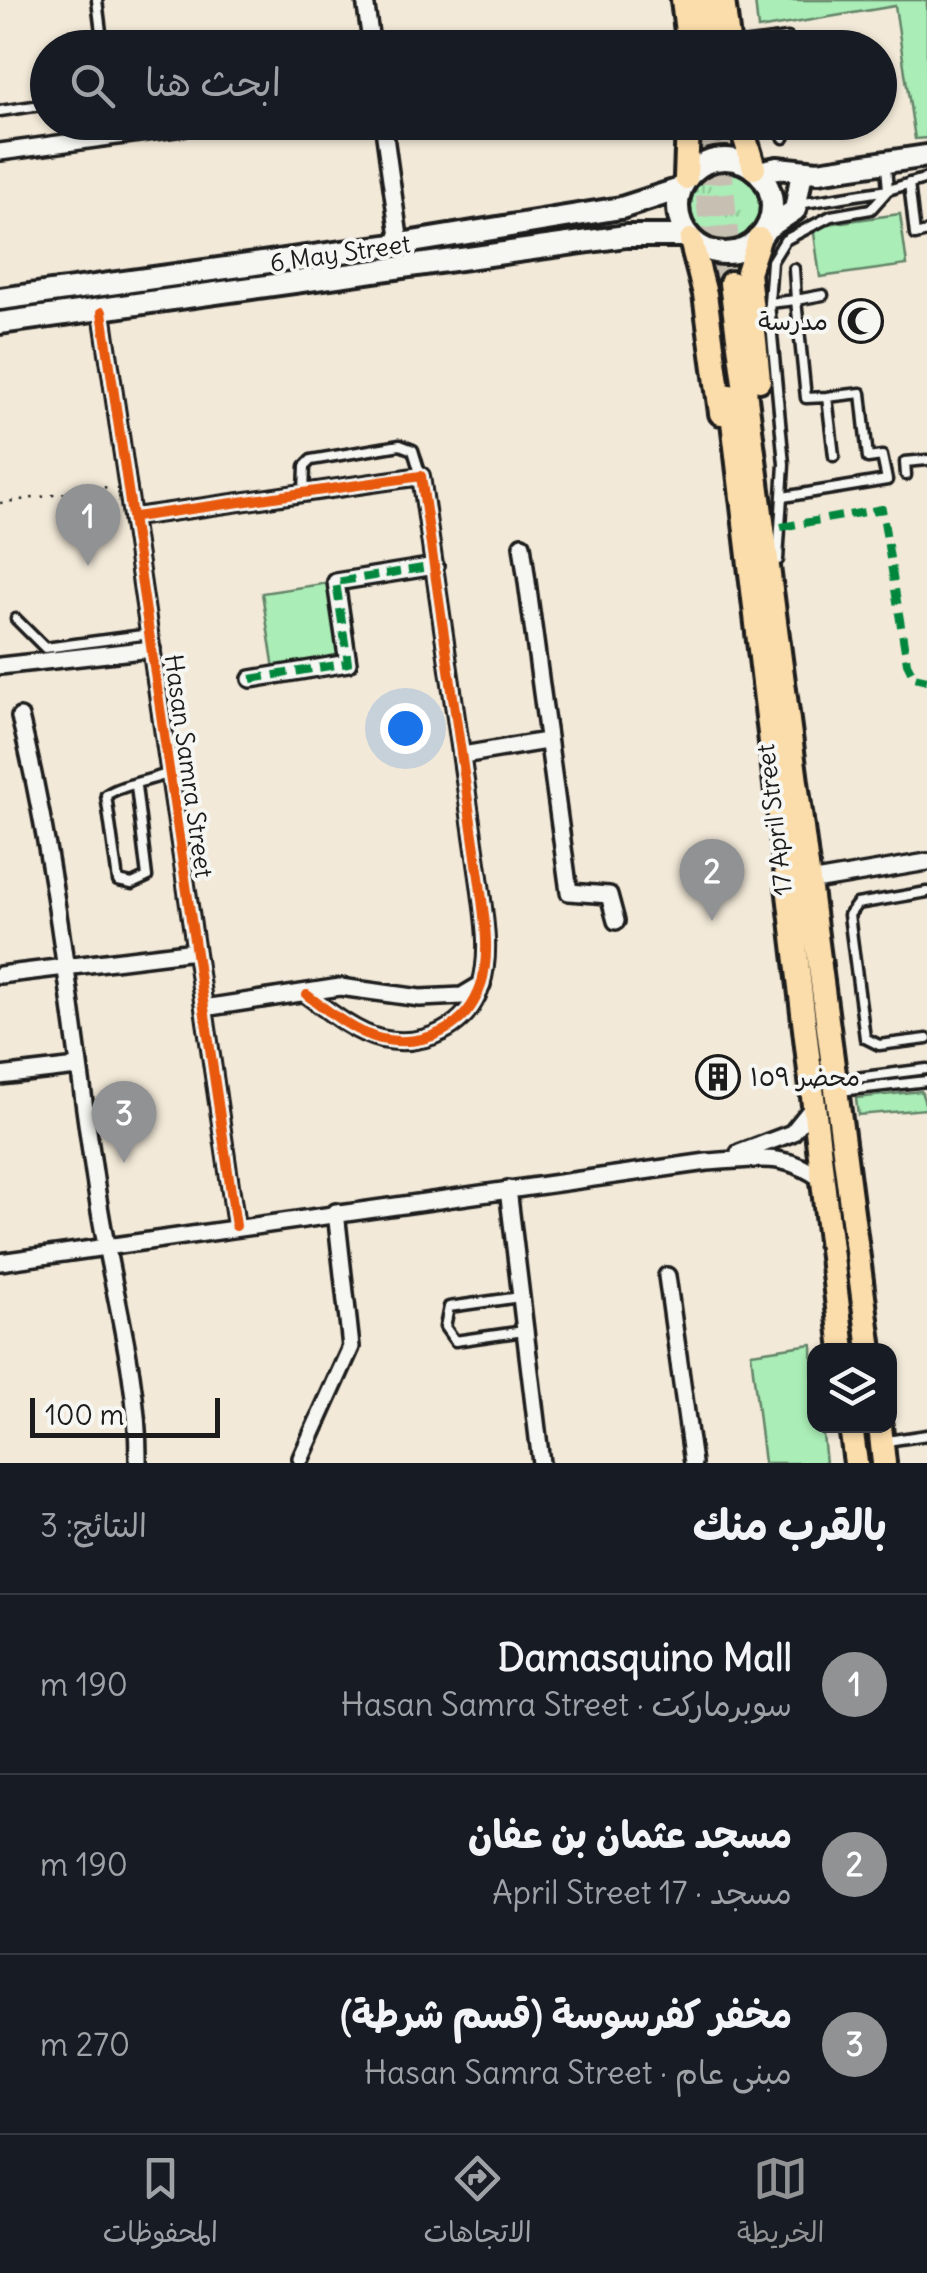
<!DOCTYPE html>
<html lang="ar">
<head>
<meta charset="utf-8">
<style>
	:root { --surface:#171b24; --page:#242831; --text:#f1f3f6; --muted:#9ea1a6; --line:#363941; --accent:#919294 }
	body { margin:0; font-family:Delius,"Playpen Sans Arabic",sans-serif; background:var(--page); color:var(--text); direction:rtl }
	.controls { position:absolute; right:30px; bottom:30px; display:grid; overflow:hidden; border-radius:20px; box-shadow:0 2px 8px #0004 }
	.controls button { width:90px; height:90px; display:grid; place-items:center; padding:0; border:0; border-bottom:2px solid var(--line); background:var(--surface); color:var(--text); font:50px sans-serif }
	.scale { position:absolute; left:30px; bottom:25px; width:190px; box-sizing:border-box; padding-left:10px; border:5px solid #1c1c1c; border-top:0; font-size:28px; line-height:35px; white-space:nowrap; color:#1c1c1c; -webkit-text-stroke:8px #f6f6f2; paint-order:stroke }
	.you { position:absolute; left:405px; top:728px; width:35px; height:35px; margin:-25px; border:8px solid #fff; border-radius:50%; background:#1a73e8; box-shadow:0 0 0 15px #1a73e833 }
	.badge { display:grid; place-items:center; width:65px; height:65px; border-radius:50%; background:var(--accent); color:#fff; font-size:32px; font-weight:700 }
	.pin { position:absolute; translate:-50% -82px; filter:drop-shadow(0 2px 5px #0008) }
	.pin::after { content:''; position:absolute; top:52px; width:35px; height:30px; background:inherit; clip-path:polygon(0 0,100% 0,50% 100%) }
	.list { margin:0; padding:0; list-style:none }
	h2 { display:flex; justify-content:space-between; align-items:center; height:130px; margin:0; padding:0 40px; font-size:42px }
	h2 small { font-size:32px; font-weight:400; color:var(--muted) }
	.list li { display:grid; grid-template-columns:65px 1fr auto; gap:30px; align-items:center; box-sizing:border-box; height:180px; padding:0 40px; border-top:2px solid var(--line) }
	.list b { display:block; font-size:38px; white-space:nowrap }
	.list p { margin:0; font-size:32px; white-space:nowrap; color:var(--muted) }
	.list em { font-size:32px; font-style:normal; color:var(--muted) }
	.icon { flex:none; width:55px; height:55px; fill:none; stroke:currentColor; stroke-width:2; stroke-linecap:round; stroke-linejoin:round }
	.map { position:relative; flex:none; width:927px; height:1463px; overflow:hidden; direction:ltr }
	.search { position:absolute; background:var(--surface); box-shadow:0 2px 8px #0004; left:30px; right:30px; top:30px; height:110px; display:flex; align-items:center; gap:25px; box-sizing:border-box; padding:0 35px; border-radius:55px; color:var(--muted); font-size:38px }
	.sheet { height:670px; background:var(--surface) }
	nav { display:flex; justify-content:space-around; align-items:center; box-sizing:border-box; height:140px; border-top:2px solid var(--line); background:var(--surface); font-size:28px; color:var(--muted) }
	nav a { display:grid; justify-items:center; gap:5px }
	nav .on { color:var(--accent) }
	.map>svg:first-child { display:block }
	.grass { fill:url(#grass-tufts); stroke:#638469; stroke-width:2.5 }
	.park { fill:#aaedb6; stroke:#638469; stroke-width:2.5 }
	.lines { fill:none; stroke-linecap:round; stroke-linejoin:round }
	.primary-tunnel { stroke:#c7c0b2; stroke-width:22; stroke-dasharray:22 11; stroke-linecap:butt }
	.service-casing { stroke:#1c1c1c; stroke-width:15 }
	.minor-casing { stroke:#1c1c1c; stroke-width:22 }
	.secondary-casing { stroke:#1c1c1c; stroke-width:28 }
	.primary-casing { stroke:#1c1c1c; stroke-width:30 }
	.path { stroke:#1c1c1c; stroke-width:2.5; stroke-dasharray:2.5 8; stroke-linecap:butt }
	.service { stroke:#f6f6f2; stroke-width:8 }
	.minor { stroke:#f6f6f2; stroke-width:15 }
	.secondary { stroke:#f6f6f2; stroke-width:20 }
	.primary { stroke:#fbddab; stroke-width:22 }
	.quiet { stroke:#00873e; stroke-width:8; stroke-dasharray:15 8; stroke-linecap:butt }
	.cycleway-casing { stroke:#f6f6f2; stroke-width:16 }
	.cycleway { stroke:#e8590c; stroke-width:10 }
	.labels { text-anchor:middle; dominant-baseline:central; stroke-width:8; stroke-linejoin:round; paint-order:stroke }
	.street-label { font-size:25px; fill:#1c1c1c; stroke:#f6f6f2 }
	.poi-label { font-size:25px; fill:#1c1c1c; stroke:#f6f6f2; text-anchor:end }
</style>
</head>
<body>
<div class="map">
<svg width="927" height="1463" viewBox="0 0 927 1463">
	<defs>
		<pattern id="grass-tufts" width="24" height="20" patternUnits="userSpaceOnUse" patternTransform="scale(2.5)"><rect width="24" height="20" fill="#aaedb6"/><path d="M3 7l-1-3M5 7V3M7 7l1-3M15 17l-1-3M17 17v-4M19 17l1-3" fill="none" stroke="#92cb9c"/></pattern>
	</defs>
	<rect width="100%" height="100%" fill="#f2e9d8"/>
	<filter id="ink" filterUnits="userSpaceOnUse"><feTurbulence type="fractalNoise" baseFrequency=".01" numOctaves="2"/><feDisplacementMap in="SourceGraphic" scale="20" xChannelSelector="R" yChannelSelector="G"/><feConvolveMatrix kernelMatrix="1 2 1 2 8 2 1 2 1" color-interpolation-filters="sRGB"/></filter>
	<g filter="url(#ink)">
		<path class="grass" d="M691 206a34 34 0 1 1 68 0a34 34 0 1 1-68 0Z
			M921,1091L927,1109L858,1115L856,1098Z"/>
		<path class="park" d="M755,0H927V138L915,139L895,6L758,29Z
			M900,214L907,265L820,277L813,226Z
			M336,582L348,663L275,675L262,593Z
			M812,1344L814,1426H822L826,1463H764L751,1353Z"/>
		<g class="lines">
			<path class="primary-tunnel" d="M718,128L728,244
				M699,129L718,291"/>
			<g class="service-casing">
				<path id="service" d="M97,0L103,48
					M734,45L788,38L789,48
					M0,111L48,104
					M771,122L784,138L792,122
					M909,183L915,235L927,232
					M798,204L888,190L927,178
					M794,269L796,300L823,295
					M769,303L796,300L806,398L827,397L834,456
					M906,475L905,462L927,460
					M304,493L305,466L311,460L400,445L413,450L421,476
					M783,497L887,480L882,456L868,458L861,393L827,397
					M778,560L784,464L769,303L772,261L785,240L831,216L871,209L888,190L886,166
					M16,619L45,648L150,634
					M136,786L147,877L132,884L118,881L106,795C123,784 149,781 170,773
					M927,892L857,904L849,915L865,1038L879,1045L927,1039
					M840,1087L848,1079L927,1069
					M840,1091L927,1081
					M520,1297L449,1307L445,1327L455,1341L524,1331
					M887,1441L927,1435"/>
			</g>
			<g class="minor-casing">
				<path id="minor" d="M365,0L372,48
					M383,122L400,244
					M0,152L219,122
					M102,312L236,1226
					M135,517L421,476L480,884C484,917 491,953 481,985C468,1028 424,1048 381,1039C355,1033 328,1011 307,995
					M522,545L569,892L609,895L616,921
					M0,666L152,649
					M251,679L348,663L336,582L435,566
					M20,717C59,875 73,1038 98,1199C111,1286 139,1375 138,1463
					M463,755L546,741
					M809,882L927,862
					M0,975L195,951
					M204,1008L340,987L420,998L462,996L482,984
					M0,1076L77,1067
					M739,1153L792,1133L813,1107
					M508,1189L541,1463
					M0,1262L707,1162C755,1160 783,1150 823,1180
					M667,1276L693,1463
					M301,1458L351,1347L336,1212"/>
			</g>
			<g class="secondary-casing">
				<path id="secondary" d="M678 206a47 47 0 1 1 94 0a47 47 0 1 1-94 0Z
					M758,172L777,168L818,172L927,156
					M766,229L795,210L802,172
					M0,299L400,244L621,208L680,189
					M0,323L626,236H687"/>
			</g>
			<g class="primary-casing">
				<path id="primary" d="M683,0L689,48
					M703,0L709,48
					M723,0L729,48
					M717,122L718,128
					M740,122L754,168
					M686,178L688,122
					M691,240L705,294L721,413
					M731,283L870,1350
					M759,380L748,272L759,239
					M730,396L843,1350
					M851,1426L856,1463
					M880,1426L884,1463"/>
			</g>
			<path class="path" d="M0,503L114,486"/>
			<use href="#service" class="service"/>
			<use href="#minor" class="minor"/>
			<use href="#secondary" class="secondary"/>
			<use href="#primary" class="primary"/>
			<path class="quiet" d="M781,527L882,509L907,663L914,677L927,680
				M251,679L348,663L336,582L435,566"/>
			<g class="cycleway-casing">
				<path id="cycleway" d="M102,312L236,1226
					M135,517L421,476L480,884C484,917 491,953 481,985C468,1028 424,1048 381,1039C355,1033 328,1011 307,995"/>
			</g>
			<use href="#cycleway" class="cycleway"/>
		</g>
	</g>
	<defs>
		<g id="mosque-ring" transform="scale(2.25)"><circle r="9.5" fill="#f6f6f2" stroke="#1c1c1c" stroke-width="1.5"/><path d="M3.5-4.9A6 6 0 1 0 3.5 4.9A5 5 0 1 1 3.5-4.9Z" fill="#1c1c1c"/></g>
		<g id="building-ring" transform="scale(2.25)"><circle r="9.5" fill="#f6f6f2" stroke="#1c1c1c" stroke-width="1.5"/><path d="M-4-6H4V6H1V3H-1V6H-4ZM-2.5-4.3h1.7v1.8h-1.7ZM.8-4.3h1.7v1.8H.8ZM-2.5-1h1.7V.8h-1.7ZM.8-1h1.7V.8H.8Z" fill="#1c1c1c"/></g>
	</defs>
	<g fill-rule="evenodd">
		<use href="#mosque-ring" x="861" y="321"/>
		<use href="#building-ring" x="718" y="1077"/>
	</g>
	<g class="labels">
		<g class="street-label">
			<text transform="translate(340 253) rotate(-8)">6 May Street</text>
			<text transform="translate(189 766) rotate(82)">Hasan Samra Street</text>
			<text transform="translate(774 820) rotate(-97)">17 April Street</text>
		</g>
		<g class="poi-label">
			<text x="828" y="321">مدرسة</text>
			<text x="750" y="1077" text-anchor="start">محضر ١٥٩</text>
		</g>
	</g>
</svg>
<div class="controls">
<button><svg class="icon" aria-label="layers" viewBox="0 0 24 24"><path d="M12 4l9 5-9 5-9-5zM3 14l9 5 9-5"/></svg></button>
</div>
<div class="scale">100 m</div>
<div class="you"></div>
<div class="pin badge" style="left:88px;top:566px">1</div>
<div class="pin badge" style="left:712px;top:921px">2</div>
<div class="pin badge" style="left:124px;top:1163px">3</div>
<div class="search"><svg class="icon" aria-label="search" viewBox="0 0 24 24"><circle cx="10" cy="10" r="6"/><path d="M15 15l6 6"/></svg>ابحث هنا</div>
</div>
<section class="sheet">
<h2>بالقرب منك<small>النتائج: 3</small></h2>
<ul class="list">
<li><span class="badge">1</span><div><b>Damasquino Mall</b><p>سوبرماركت · Hasan Samra Street</p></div><em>190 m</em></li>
<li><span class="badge">2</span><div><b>مسجد عثمان بن عفان</b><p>مسجد · 17 April Street</p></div><em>190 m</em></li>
<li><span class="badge">3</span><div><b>مخفر كفرسوسة (قسم شرطة)</b><p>مبنى عام · Hasan Samra Street</p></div><em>270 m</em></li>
</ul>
</section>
<nav>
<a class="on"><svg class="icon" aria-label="map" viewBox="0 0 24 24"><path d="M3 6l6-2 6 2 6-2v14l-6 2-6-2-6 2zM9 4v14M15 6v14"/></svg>الخريطة</a>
<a><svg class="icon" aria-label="directions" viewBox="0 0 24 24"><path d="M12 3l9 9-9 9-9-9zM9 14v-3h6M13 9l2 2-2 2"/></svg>الاتجاهات</a>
<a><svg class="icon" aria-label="saved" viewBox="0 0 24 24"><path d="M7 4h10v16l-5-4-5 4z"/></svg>المحفوظات</a>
</nav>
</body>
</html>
